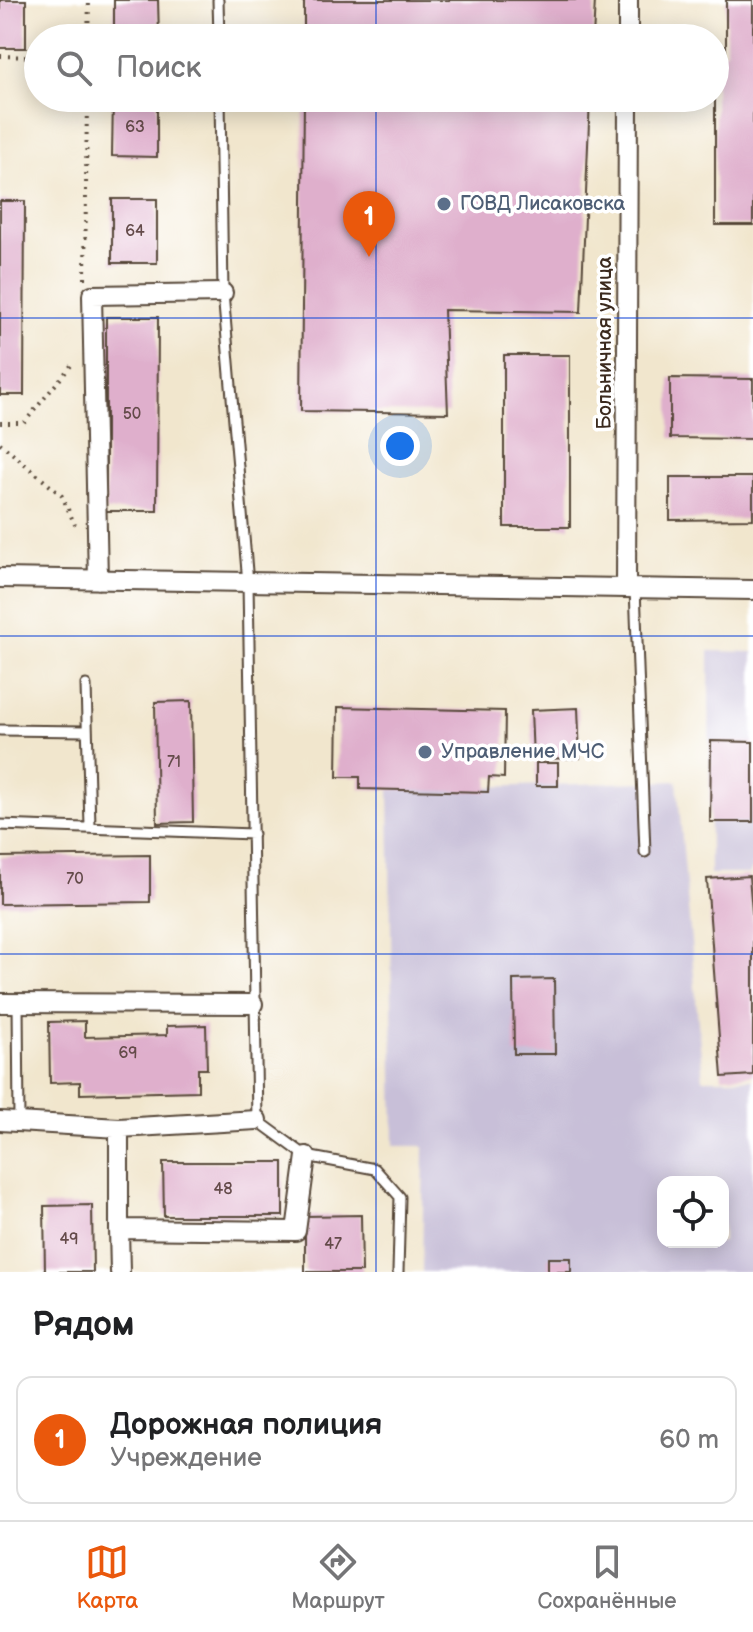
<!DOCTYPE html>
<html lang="ru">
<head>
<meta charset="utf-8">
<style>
	:root { --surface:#fff; --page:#f2f2f2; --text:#202124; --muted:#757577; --line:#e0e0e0; --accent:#ea580c }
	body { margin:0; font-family:"Balsamiq Sans",sans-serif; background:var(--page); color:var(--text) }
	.controls { position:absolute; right:24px; bottom:24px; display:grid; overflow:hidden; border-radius:16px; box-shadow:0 4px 20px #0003 }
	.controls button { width:72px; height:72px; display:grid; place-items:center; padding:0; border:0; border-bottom:2px solid var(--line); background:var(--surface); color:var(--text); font:40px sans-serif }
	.you { position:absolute; left:400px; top:446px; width:28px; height:28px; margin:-20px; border:6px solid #fff; border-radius:50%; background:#1a73e8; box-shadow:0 0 0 12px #1a73e833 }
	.badge { display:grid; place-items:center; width:52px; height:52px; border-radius:50%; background:var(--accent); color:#fff; font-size:26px; font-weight:700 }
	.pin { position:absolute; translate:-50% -66px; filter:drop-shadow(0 2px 4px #0008) }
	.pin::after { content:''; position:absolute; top:42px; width:28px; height:24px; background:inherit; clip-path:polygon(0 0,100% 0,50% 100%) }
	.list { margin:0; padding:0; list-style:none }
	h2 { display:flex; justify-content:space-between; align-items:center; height:104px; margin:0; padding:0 32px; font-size:34px }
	h2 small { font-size:26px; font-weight:400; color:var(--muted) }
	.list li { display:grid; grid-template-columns:52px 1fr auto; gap:24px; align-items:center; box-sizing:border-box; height:128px; margin:0 16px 16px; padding:0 16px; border:2px solid var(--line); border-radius:16px }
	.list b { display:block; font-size:30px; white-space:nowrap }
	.list p { margin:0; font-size:26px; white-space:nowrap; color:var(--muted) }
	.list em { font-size:26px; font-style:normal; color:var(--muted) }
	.icon { flex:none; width:44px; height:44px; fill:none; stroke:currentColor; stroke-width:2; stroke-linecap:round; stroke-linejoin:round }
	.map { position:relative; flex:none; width:753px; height:1272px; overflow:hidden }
	.search { position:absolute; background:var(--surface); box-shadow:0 4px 20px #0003; left:24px; right:24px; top:24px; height:88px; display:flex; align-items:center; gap:20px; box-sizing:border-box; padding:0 28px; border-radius:44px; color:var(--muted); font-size:30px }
	.sheet { height:248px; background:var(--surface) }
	nav { display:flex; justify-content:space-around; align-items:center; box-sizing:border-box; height:112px; border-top:2px solid var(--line); background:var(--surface); font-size:22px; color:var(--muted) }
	nav a { display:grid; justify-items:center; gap:4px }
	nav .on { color:var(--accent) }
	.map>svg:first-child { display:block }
	.industrial { fill:#c8bfd8; fill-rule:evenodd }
	.building { fill:#dfafcc }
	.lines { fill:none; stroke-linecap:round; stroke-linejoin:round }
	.lane-casing { stroke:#564638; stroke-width:13 }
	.street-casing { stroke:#564638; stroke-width:22 }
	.path { stroke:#564638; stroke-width:4; stroke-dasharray:2 6; stroke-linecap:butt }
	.lane { stroke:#fff; stroke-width:9 }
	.street { stroke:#fff; stroke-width:18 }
	.grid { fill:none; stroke:#1d4ed8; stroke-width:2; stroke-opacity:0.55 }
	.service-dot { fill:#5c6f8a; stroke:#fff; stroke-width:3 }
	.labels { text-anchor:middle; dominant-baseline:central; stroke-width:7; stroke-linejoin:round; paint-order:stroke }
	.number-label { font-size:16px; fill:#644b4a }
	.service-label { font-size:20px; fill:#4e5e75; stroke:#fff; text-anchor:start }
	.street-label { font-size:20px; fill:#3b2a1e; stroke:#fff }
</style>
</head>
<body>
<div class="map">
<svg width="753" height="1272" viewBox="0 0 753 1272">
	<rect width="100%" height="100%" fill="#fff"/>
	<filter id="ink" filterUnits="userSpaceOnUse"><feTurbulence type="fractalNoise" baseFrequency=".0125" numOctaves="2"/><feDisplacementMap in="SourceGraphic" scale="16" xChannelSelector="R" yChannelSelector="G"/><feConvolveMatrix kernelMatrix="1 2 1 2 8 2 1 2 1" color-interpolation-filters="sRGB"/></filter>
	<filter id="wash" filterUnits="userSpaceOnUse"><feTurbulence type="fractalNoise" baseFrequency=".006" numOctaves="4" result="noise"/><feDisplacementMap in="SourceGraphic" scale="32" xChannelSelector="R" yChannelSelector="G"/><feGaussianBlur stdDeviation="1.8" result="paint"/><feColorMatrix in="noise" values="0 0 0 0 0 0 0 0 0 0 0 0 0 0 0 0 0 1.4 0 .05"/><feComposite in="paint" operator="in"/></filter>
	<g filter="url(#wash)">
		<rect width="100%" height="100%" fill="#f1e6cd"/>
		<path class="industrial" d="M709,651L753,652V868L749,874H710Z
			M677,781L703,1079H753V1272H422L424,1146H394L389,790ZM663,1182H723V1242H663Z"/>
		<g id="blocks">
			<path class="building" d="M0,0H26V48H0Z
				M114,0H158L159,38H114Z
				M304,0H595L593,38H304Z
				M726,0H753V225H715V52H726Z
				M113,98H157V157L112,156Z
				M304,98H590L581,312L444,310L448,413L301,411Z
				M112,199H157V263H112Z
				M0,201H25L24,395H0Z
				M106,317H158L157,511H106Z
				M504,355H570V527H504Z
				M670,378L753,379V439L670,438Z
				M670,477H753V519L670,520Z
				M191,701L193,822L157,823L155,702Z
				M338,707L505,711L504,778L489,777L488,792L360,789V777H337Z
				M578,708L580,758L533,759L531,710Z
				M711,741L753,742V822H710Z
				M536,763H558V786H536Z
				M150,855V902L0,904V857Z
				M749,876L753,924V1075L722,1077L707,879Z
				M554,979L555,1054H514L513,980Z
				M85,1021V1037L167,1035V1026L206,1025L207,1069H198V1091L80,1094V1082L50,1083L49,1022Z
				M163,1162H283V1216H164Z
				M92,1205L93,1272H45L44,1206Z
				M361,1215L362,1272H305V1216Z
				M548,1258H571V1272H548Z"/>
		</g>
	</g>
	<g filter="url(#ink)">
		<use href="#blocks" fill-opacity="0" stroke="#564638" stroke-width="2"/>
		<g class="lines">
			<g class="lane-casing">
				<path id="lane" d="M218,0L219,38
					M220,98L223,293L248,583L257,1120L306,1156L375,1169L400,1197L398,1272
					M635,588L645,852
					M86,685L90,826
					M0,730L86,731
					M0,825L253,834
					M18,1003L19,1121"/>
			</g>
			<g class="street-casing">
				<path id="street" d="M628,38V0
					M0,578L753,590
					M98,580L92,295L223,293
					M626,588L628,98
					M0,1003L253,1004
					M0,1121L119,1128L257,1120
					M119,1128V1229L296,1231L306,1156
					M119,1229L120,1272"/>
			</g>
			<path class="path" d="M88,38L89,0
				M0,56L38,57
				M85,279L87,98
				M0,423H24L74,362
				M0,443L62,496L75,525"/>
			<use href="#lane" class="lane"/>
			<use href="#street" class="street"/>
		</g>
	</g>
	<path class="grid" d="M376,0V38M376,98V1272M0,318H753M0,636H753M0,954H753"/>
	<g class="service-dot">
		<circle cx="444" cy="204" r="8"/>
		<circle cx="425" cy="752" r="8"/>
	</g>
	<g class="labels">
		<g class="number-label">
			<text x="135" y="127">63</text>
			<text x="135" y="231">64</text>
			<text x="132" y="414">50</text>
			<text x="174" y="762">71</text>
			<text x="75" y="879">70</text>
			<text x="128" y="1053">69</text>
			<text x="223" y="1189">48</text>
			<text x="69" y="1239">49</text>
			<text x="333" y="1244">47</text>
		</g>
		<g class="service-label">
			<text x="460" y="204">ГОВД Лисаковска</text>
			<text x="441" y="752">Управление МЧС</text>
		</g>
		<g class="street-label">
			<text transform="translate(605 343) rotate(-90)">Больничная улица</text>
		</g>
	</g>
</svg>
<div class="controls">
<button><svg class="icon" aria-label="locate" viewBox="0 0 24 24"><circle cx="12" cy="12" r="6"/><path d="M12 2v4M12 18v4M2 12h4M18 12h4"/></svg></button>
</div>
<div class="you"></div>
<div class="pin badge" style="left:369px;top:257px">1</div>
<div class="search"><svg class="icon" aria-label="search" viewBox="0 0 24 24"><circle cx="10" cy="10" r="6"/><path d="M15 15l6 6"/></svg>Поиск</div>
</div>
<section class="sheet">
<h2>Рядом<small></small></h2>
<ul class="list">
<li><span class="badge">1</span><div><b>Дорожная полиция</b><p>Учреждение</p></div><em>60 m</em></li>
</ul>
</section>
<nav>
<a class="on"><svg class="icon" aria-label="map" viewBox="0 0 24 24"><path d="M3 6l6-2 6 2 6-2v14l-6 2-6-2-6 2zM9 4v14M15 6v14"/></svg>Карта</a>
<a><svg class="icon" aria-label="directions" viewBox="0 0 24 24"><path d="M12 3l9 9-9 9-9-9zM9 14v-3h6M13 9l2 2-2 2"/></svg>Маршрут</a>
<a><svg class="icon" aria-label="saved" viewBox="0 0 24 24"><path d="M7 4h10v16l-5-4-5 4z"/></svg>Сохранённые</a>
</nav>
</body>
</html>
